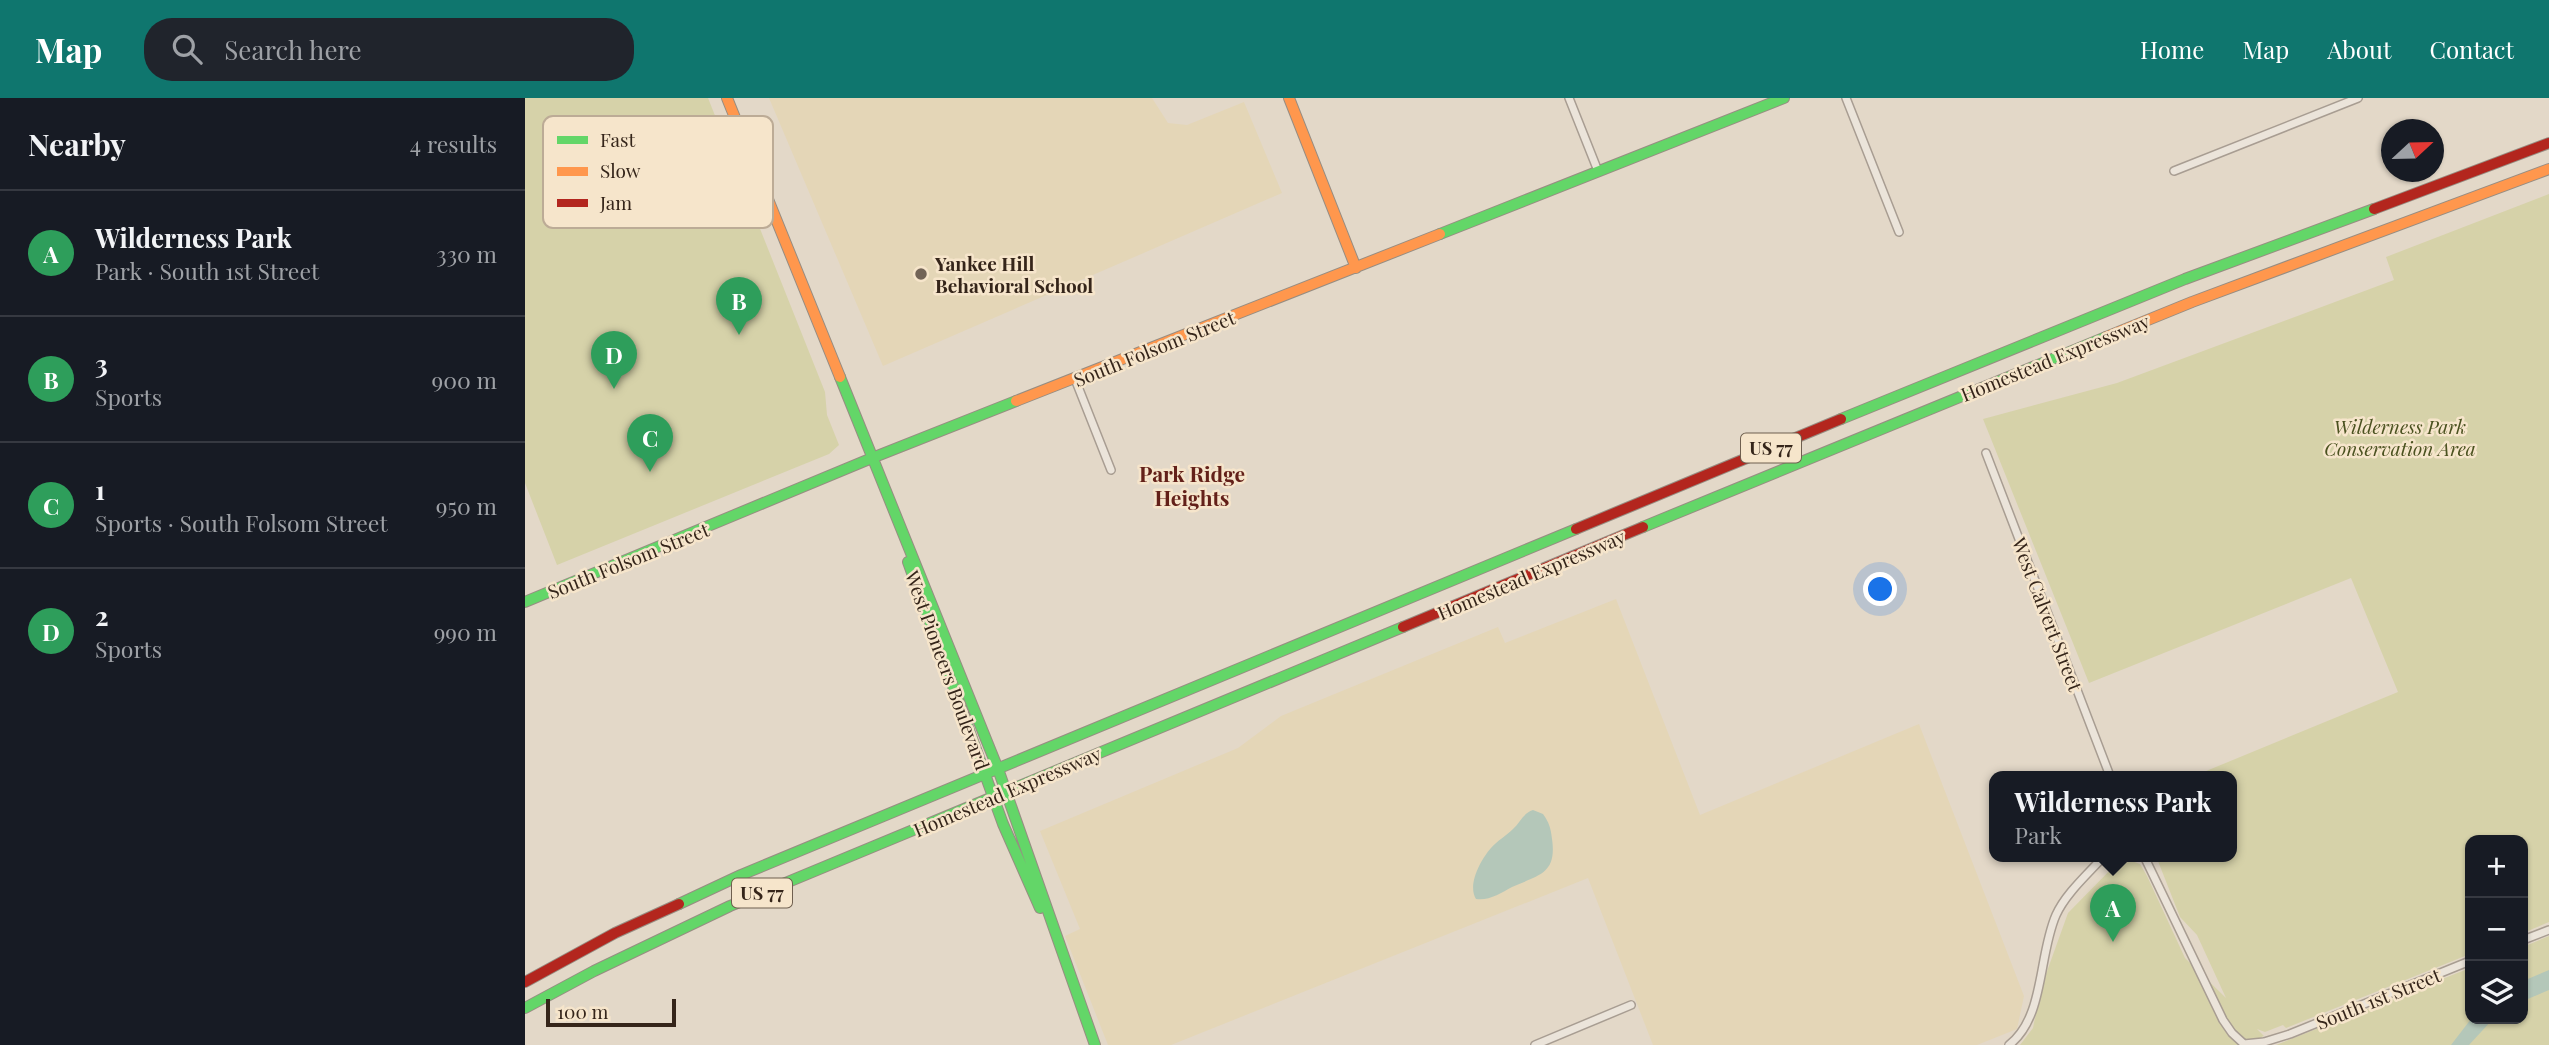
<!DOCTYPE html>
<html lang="en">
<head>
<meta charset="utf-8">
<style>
	:root { --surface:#171b24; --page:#20242c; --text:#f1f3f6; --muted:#9ea1a6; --line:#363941; --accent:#0f766e }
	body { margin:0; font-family:"Playfair Display",serif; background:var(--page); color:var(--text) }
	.controls { position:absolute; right:21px; bottom:21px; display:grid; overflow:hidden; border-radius:14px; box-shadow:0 2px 5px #0004 }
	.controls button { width:63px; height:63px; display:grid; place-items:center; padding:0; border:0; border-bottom:2px solid var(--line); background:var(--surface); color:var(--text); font:35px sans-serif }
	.compass { position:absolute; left:1856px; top:21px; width:63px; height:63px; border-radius:50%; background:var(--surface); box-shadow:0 2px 5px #0004; rotate:68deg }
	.scale { position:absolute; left:21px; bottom:18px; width:130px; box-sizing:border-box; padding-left:7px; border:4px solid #35251a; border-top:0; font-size:19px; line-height:24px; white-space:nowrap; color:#35251a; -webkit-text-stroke:5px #f6e5cb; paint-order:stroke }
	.you { position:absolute; left:1356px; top:492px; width:24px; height:24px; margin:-18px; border:5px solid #fff; border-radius:50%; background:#1a73e8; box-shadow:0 0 0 10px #1a73e833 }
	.badge { display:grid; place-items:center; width:46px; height:46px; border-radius:50%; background:var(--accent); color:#fff; font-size:23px; font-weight:700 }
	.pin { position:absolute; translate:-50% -58px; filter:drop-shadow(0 2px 4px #0008) }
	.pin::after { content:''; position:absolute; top:37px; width:24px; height:21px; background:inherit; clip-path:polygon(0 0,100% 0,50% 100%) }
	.popup { position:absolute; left:1464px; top:673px; width:248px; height:91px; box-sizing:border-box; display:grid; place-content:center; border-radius:14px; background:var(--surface); filter:drop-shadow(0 2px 5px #0005); font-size:23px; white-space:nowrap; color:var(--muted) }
	.popup b { font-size:26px; color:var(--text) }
	.popup::after { content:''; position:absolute; left:50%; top:100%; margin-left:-14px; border:14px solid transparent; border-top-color:var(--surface) }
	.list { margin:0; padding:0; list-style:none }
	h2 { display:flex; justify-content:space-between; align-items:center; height:91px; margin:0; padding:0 28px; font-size:30px }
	h2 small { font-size:23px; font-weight:400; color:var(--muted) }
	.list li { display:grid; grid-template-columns:46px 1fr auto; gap:21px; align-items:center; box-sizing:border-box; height:126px; padding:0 28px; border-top:2px solid var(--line) }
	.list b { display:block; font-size:26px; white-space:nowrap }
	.list p { margin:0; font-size:23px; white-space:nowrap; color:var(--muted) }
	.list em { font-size:23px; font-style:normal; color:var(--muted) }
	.icon { flex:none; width:38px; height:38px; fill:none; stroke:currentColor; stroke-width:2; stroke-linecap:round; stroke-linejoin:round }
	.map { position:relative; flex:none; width:2024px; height:947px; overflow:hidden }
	header { display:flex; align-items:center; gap:42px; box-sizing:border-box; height:98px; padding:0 35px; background:var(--accent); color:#fff }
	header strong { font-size:33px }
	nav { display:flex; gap:38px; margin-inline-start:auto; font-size:24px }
	.search { width:490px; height:63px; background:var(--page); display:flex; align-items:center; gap:18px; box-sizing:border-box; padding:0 24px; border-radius:28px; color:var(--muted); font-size:26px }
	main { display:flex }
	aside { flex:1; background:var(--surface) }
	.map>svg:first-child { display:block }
	.farmland { fill:#e4d6b7 }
	.green { fill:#d6d2a9 }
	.water { fill:#b4c7b9 }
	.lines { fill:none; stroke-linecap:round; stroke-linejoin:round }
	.street-casing { stroke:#a89d92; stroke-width:10 }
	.fast-casing { stroke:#978d82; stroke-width:12 }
	.slow-casing { stroke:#978d82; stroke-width:12 }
	.jam-casing { stroke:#978d82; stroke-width:12 }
	.street { stroke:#ebe4da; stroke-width:7 }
	.fast { stroke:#63d668; stroke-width:10 }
	.slow { stroke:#ff974d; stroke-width:10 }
	.jam { stroke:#b3261e; stroke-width:10 }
	.poi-dot { fill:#726457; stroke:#f6e5cb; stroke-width:2.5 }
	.labels { text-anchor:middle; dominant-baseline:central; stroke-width:5; stroke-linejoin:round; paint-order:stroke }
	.shield { fill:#f6e5cb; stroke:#6f5f4f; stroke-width:2 }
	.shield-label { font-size:18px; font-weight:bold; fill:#35251a }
	.poi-label { font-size:19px; font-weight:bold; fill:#35251a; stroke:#f6e5cb; text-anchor:start }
	.street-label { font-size:19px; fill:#35251a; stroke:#f6e5cb }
	.park-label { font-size:19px; font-style:italic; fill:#4b5220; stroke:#f6e5cb }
	.neighbourhood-label { font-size:21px; font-weight:bold; fill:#632019; stroke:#f6e5cb }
	.key { fill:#f6e5cb; stroke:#bcab96; stroke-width:2 }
	.key-label { font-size:19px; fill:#35251a }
</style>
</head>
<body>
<header>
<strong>Map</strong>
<div class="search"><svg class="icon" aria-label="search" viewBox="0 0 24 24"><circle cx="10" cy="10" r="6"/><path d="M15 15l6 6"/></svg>Search here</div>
<nav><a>Home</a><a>Map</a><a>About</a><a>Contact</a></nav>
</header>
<main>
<aside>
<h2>Nearby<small>4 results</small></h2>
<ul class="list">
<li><span class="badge" style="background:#2e9e5b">A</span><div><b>Wilderness Park</b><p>Park · South 1st Street</p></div><em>330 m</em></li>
<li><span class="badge" style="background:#2e9e5b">B</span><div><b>3</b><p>Sports</p></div><em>900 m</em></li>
<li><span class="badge" style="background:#2e9e5b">C</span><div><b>1</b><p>Sports · South Folsom Street</p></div><em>950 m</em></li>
<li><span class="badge" style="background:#2e9e5b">D</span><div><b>2</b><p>Sports</p></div><em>990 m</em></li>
</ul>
</aside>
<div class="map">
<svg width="2024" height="947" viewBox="0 0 2024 947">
	<rect width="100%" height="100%" fill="#e3d8c8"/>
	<path class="farmland" d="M244,0H627L643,25L662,27L719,4L757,95L358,268Z
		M1091,501L1175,717L1394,626L1499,898L1492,931L1452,947H1128L1063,780L646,947H583L540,838L555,831L515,733L713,650L756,618L973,529L980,545Z"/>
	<path class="green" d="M0,0H183L300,294L302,317L314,347L304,356L32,467L0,385Z
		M2024,96V824L1998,835V742H1945V856L1761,930L1758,927L1740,934L1732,931L1739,938L1717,947H1495L1508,930L1516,890L1543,815L1593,764L1599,763L1604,758L1607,763L1615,766L1622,778L1660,860L1701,900L1672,837L1655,819L1631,758H1707V678H1669L1873,594L1826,480L1564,585L1458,321L1592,285L1869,182L1861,159Z
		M2024,838V947H1751L1945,870V921H1998V849Z"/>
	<path class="water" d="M1008,712L1018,716C1024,724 1026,731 1027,741C1032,776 1014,777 987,789C976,795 964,803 951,801C942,787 956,761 966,750C973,742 981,738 988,731C995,725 998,715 1008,712Z
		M2024,872V892L1998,903V883Z
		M1946,921H1968L1944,947H1926Z"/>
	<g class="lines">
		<g class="street-casing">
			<path id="street" d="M1044,0L1073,73
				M1321,0L1374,134
				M1649,73L1833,0
				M550,281L586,372
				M1461,355L1585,678
				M1619,758L1698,922L1707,935L1719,946L1739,944L1765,936L1945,863
				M1998,842L2024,832
				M1010,947L1106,907
				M1484,947C1520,919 1513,858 1531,817C1541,795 1563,776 1579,758"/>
		</g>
		<g class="fast-casing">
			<path id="fast" d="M915,136L1259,0
				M315,279L473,671L570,947
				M1316,321L1660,181L1849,111
				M1118,429L1581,239
				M383,464L478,726L515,810
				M0,504L347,360L491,303
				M154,806L216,777L1051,431
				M0,910L69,873L205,808L878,529"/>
		</g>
		<g class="slow-casing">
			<path id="slow" d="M202,0L315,279
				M764,0L831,170
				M1581,239L1667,204L2024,71
				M491,303L915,136"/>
		</g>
		<g class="jam-casing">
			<path id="jam" d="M1849,111L2024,45
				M1051,431L1316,321
				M878,529L1118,429
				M0,884L90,835L154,806"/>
		</g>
		<use href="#street" class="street"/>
		<use href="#fast" class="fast"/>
		<use href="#slow" class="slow"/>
		<use href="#jam" class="jam"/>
	</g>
	<circle class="poi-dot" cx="396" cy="176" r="7"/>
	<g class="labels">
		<g class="shield">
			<rect x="1216" y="335.5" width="60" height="29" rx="5"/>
			<rect x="207" y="780.5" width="60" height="29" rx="5"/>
		</g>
		<g class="shield-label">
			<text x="1246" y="350">US 77</text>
			<text x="237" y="795">US 77</text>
		</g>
		<g class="poi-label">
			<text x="410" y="165">Yankee Hill<tspan x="410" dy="22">Behavioral School</tspan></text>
		</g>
		<g class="street-label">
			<text transform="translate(629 250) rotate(-22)">South Folsom Street</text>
			<text transform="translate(1530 259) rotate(-22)">Homestead Expressway</text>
			<text transform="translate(103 462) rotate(-22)">South Folsom Street</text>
			<text transform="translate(1006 476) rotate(-23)">Homestead Expressway</text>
			<text transform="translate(1523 516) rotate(69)">West Calvert Street</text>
			<text transform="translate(423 572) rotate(70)">West Pioneers Boulevard</text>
			<text transform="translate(482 693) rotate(-23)">Homestead Expressway</text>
			<text transform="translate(1853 900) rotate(-22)">South 1st Street</text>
		</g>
		<g class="park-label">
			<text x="1875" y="328">Wilderness Park<tspan x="1875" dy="22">Conservation Area</tspan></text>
		</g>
		<g class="neighbourhood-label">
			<text x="667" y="375">Park Ridge<tspan x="667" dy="24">Heights</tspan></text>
		</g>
	</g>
	<rect x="18" y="18" width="230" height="112" rx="10" class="key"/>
	<rect x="32" y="38" width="31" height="8" fill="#63d668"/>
	<rect x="32" y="69" width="31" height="9" fill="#ff974d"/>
	<rect x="32" y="101" width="31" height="8" fill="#b3261e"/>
	<g class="key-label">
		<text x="75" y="49">Fast</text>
		<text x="75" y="80">Slow</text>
		<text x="75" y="112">Jam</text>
	</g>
</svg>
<div class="controls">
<button>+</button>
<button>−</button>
<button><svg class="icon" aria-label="layers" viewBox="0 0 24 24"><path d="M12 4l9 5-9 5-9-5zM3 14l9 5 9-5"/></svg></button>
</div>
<svg class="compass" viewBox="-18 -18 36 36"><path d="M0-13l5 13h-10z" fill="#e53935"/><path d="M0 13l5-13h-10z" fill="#9ea1a6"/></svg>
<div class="scale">100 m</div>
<div class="you"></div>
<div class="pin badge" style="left:1588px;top:844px;background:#2e9e5b">A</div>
<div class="popup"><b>Wilderness Park</b>Park</div>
<div class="pin badge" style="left:214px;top:237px;background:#2e9e5b">B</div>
<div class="pin badge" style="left:125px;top:374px;background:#2e9e5b">C</div>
<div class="pin badge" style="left:89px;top:291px;background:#2e9e5b">D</div>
</div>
</main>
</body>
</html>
